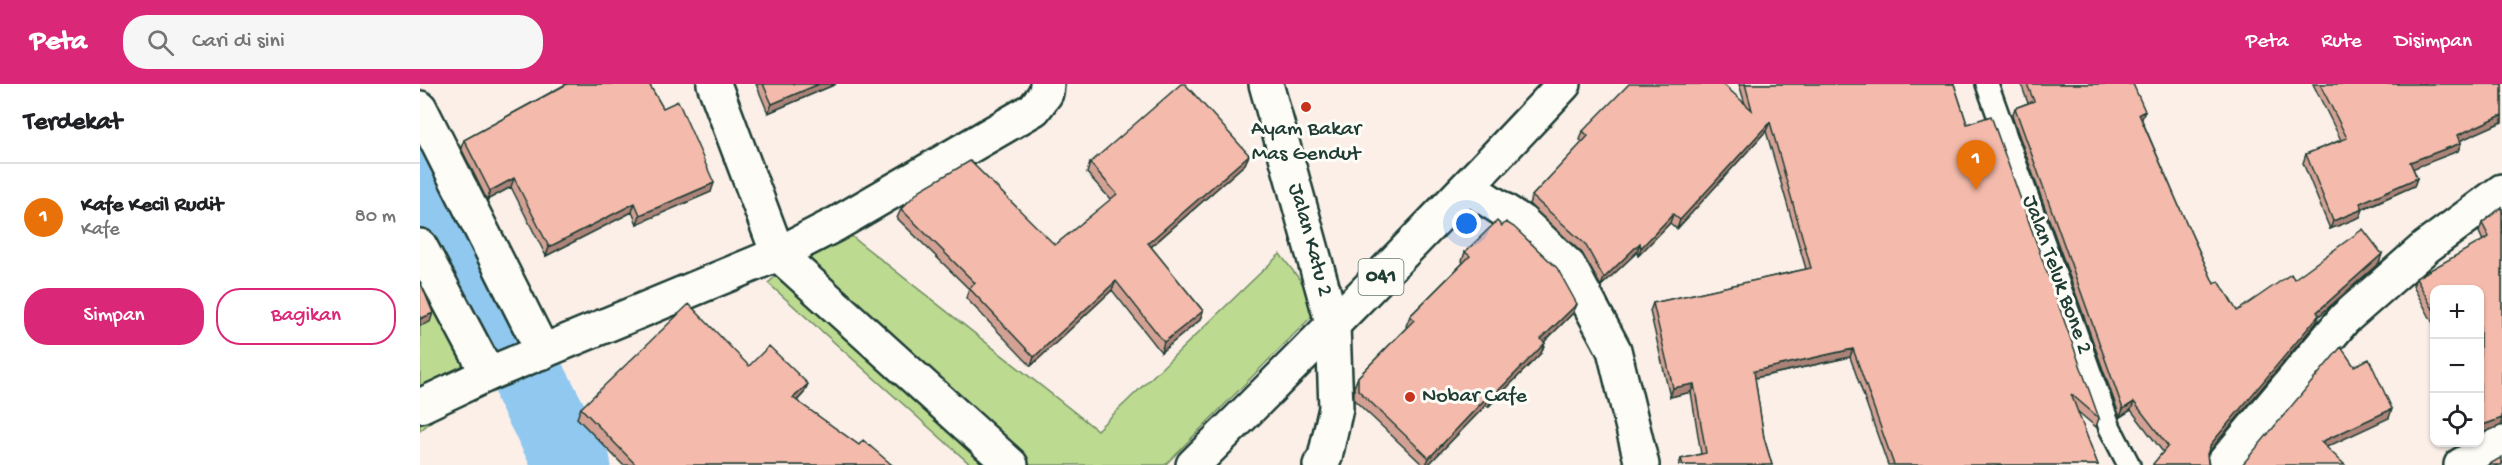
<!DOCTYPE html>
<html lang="id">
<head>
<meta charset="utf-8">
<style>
	:root { --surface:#fff; --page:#f6f6f6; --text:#202124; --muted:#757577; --line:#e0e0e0; --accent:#db2777 }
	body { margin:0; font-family:"Gochi Hand",sans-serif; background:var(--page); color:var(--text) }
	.controls { position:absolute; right:18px; bottom:18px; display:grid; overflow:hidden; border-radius:12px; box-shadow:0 2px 4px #0004 }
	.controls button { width:54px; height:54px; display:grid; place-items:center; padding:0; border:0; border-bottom:2px solid var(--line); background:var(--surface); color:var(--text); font:30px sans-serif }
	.you { position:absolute; left:1047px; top:140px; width:21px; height:21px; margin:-15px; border:4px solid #fff; border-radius:50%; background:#1a73e8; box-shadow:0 0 0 9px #1a73e833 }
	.badge { display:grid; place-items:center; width:39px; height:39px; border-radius:50%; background:var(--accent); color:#fff; font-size:20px; font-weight:700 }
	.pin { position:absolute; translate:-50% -50px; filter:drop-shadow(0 2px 3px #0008) }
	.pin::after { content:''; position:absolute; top:32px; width:21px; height:18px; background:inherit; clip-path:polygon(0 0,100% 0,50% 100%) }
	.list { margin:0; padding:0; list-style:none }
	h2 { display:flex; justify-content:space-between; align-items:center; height:78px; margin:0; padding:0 24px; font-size:26px }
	h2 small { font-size:20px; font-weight:400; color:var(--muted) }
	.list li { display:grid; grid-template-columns:39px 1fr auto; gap:18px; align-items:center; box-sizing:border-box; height:108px; padding:0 24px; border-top:2px solid var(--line) }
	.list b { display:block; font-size:22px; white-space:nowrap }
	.list p { margin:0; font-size:20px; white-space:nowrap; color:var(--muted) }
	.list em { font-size:20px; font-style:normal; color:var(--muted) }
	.actions { display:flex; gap:12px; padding:18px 24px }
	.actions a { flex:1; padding:14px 0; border:2px solid var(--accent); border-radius:24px; text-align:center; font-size:21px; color:var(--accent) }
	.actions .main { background:var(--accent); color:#fff }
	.icon { flex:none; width:33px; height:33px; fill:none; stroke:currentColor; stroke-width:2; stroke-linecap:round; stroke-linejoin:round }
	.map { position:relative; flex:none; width:2082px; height:381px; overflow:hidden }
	header { display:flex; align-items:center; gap:36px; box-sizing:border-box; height:84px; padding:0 30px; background:var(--accent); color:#fff }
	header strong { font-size:28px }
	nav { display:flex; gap:33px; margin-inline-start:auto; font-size:21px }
	.search { width:420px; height:54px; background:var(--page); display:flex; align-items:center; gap:15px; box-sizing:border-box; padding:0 21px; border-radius:24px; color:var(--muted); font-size:22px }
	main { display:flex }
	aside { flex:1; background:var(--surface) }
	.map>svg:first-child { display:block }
	.green { fill:#bdda91; stroke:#6e8c62; stroke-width:1.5 }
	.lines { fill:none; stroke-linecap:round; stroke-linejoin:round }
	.river { stroke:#91c8f0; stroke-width:76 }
	.lane-casing { stroke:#1f3d34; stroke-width:26 }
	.street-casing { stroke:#1f3d34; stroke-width:38 }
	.primary-casing { stroke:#1f3d34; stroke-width:38 }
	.lane { stroke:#fdfcf7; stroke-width:21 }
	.street { stroke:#fdfcf7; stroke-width:33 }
	.primary { stroke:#fdfcf7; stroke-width:33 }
	.wall { fill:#d2a194; stroke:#1f3d34; stroke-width:1.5 }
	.shaded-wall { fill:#ab8378; stroke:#1f3d34; stroke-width:1.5 }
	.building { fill:#f4bbac; stroke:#1f3d34; stroke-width:1.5 }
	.poi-dot { fill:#c8321e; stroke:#fdfcf7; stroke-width:2 }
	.labels { text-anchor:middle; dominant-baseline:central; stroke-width:6; stroke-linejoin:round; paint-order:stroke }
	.shield { fill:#fdfcf7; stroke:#62766e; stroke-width:1.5 }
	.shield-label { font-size:21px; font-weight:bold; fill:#1f3d34 }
	.poi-label { font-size:22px; fill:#1f3d34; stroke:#fdfcf7 }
	.street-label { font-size:22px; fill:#1f3d34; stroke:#fdfcf7 }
</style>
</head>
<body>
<header>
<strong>Peta</strong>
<div class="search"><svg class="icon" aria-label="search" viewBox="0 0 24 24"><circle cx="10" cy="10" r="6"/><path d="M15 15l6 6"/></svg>Cari di sini</div>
<nav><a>Peta</a><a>Rute</a><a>Disimpan</a></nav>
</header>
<main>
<aside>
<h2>Terdekat<small></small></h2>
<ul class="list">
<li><span class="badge" style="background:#e8710a">1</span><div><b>Kafe Kecil Rudit</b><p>Kafe</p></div><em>80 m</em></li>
</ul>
<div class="actions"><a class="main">Simpan</a><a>Bagikan</a></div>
</aside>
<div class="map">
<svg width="2082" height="381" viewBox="0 0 2082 381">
	<rect width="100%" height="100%" fill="#fbefe8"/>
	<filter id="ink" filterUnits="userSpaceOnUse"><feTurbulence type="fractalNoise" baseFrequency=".0167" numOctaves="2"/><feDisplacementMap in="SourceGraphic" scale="12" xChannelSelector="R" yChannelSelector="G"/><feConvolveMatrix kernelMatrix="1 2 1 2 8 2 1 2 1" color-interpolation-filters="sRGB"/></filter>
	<g filter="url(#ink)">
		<path class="green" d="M416,140L677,346L860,170L901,223L745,381H551L348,199Z
			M0,162L68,290L0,347Z"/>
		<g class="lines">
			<path class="river" d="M0,103L95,272
				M113,304L153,381"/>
			<g class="lane-casing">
				<path id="lane" d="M1567,0L1690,344L1709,381"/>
			</g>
			<g class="street-casing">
				<g id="street">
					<path d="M294,0L358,170L591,381"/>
					<path id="s1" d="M846,0L913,242L916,324L905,373L900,381"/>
					<path d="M0,24L123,268"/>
					<path d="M1048,103L1102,138L1149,182L1194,266L1222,381"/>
					<path d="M0,162L68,290"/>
					<path d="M0,322L68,290L358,170L416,140L614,25L626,9L627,0"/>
					<path d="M1802,381L1924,235L2006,163L2082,107"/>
					<path d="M2041,381L2082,359"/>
				</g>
			</g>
			<g class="primary-casing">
				<path id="primary" d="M773,381C899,256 1023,130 1144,0"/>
			</g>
			<use href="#lane" class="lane"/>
			<use href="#street" class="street"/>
			<use href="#primary" class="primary"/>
		</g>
		<path class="wall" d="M146,0H229L291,108L217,140L212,128L126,172L91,103L67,116L41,64L44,56Z
			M336,0H416L348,29Z
			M1319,0H1534L1547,40L1679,334L1676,343L1657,327L1678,381H1468L1430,273L1335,294L1344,354L1352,381H1259L1261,375L1281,370L1271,308L1250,313L1230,227L1233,219L1386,185L1346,47L1257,145L1250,139L1218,172L1217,168L1181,202L1162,169L1109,120L1112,112L1163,58L1160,56L1163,47L1325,20Z
			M1601,0H1713L1722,36L1761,127L1794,200L1817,227L1874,195L1959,179L1899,232L1896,239L1788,369L1787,371L1789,381H1733L1743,368L1711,326L1700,333L1592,32L1595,24L1608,19Z
			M1893,0H2082V38L2040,56L2041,59L2038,67L1993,84L1997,94L1994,102L1943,125L1940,133L1910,145L1883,79L1886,70L1921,56Z
			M829,71L825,80L731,163L783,227L780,236L741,268L692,206L611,282L546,214L549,205L477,134L481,125L635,161L691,116L667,89L670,79Z
			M2082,123V341L2060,350V206H2014V241L1993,202L1996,194L2063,157L2059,148L2062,139Z
			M1045,168L1157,220L1153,229L1124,258L1125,259L1121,269L1068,323L1066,321L1008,381H1003L934,316V303L938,293L987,243L986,242L990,232L1043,179L1042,177Z
			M329,282L384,309L377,317L439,361L472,381H203L157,334L161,324Z"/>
		<path class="shaded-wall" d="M399,0H416L348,29L352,20Z
			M1725,27L1722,35L1716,38L1719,30Z
			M2082,31V38L2035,59L2038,51Z
			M1350,38L1346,47L1257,145L1260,136Z
			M2041,59L2038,67L1987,87L1990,78Z
			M829,71L825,80L725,168L728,159Z
			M94,94L91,103L67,116L70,107Z
			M1997,94L1994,102L1937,127L1940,119Z
			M294,99L291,108L217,140L220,131Z
			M215,119L212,128L126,172L129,163Z
			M1943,125L1940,133L1910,145L1913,137Z
			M1253,130L1250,139L1218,172L1221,164Z
			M1220,159L1217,168L1181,202L1184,194Z
			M1962,170L1959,179L1899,232L1896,239L1788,369L1784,378L1791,360L1897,228Z
			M696,197L692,206L611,282L614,273Z
			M1157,220L1153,229L1117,265L1121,255Z
			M783,227L780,236L741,268L744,258Z
			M13,229L10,238L0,242V235Z
			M1125,259L1121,269L1068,323L1072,313Z
			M1433,265L1430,273L1330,295L1334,287Z
			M388,300L384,309L370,324L373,314Z
			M1274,300L1271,308L1250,313L1253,304Z
			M1069,311L1066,321L1008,381H1006L1009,374Z
			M1714,318L1711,326L1700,333L1703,325Z
			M1972,325L1969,334L1898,367L1901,358Z
			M2082,334V341L2060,350L2063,341Z"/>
		<path class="building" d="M147,0H229L243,24L258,17L294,99L220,131L215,119L129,163L94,94L70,107L44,56Z
			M343,0H399L352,20Z
			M761,0H765L829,71L728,159L783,227L744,258L696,197L614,273L549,204L555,199L481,125L500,106L550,77L635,161L697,110L670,79Z
			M1209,0H1303L1332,26L1325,0H1534L1547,40L1571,32L1679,334L1651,310L1678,381H1474L1433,265L1334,287L1344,354L1352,381H1263L1261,375L1286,369L1274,300L1253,304L1233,219L1391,184L1350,38L1260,136L1253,130L1221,164L1220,159L1184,194L1165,160L1112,112L1168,52L1163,47Z
			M1607,0H1713L1725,27L1719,30L1761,127L1794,200L1799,197L1817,227L1871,190L1874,195L1943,145L1962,170L1897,228L1899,231L1791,360L1787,370L1788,379L1789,381H1734L1733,380L1748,362L1714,318L1703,325L1595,24L1614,17Z
			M1900,0H2082V31L2038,51L2041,59L1990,78L1997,94L1940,119L1943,125L1913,137L1886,70L1927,54Z
			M2082,123V334L2063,341L2060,333V206H2014V227L1996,194L2069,153L2062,139Z
			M1077,137L1082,142L1086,138L1094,143L1137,184L1157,220L1121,255L1125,259L1072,313L1069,311L1009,374L938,306V293L994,236L990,232L1050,172L1045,168Z
			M0,197L13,229L0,235Z
			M269,220L329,282L349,262L388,300L373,314L439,361L443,356L472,381H216L161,324Z
			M1921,263L1934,282L1949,275L1972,325L1901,358L1925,381H1822Z
			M2082,373V381H2068Z"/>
	</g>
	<g class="poi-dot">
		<circle cx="886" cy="23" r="6"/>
		<circle cx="990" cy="313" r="6"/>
	</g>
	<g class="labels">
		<rect class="shield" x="938.5" y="175" width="45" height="36" rx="4.5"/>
		<g class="shield-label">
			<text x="961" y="193">041</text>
		</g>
		<g class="poi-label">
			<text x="886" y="46">Ayam Bakar<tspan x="886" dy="25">Mas Gendut</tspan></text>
			<text x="1002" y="313" text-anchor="start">Nobar Cafe</text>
		</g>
		<g class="street-label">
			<text stroke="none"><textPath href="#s1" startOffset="162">Jalan Katu 2</textPath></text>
			<text transform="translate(1636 191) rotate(70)">Jalan Teluk Bone 2</text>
		</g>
	</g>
</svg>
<div class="controls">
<button>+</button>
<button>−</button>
<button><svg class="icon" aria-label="locate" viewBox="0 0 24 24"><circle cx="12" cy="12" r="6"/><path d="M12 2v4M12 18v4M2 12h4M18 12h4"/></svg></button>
</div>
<div class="you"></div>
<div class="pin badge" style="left:1556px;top:106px;background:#e8710a">1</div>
</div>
</main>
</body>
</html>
